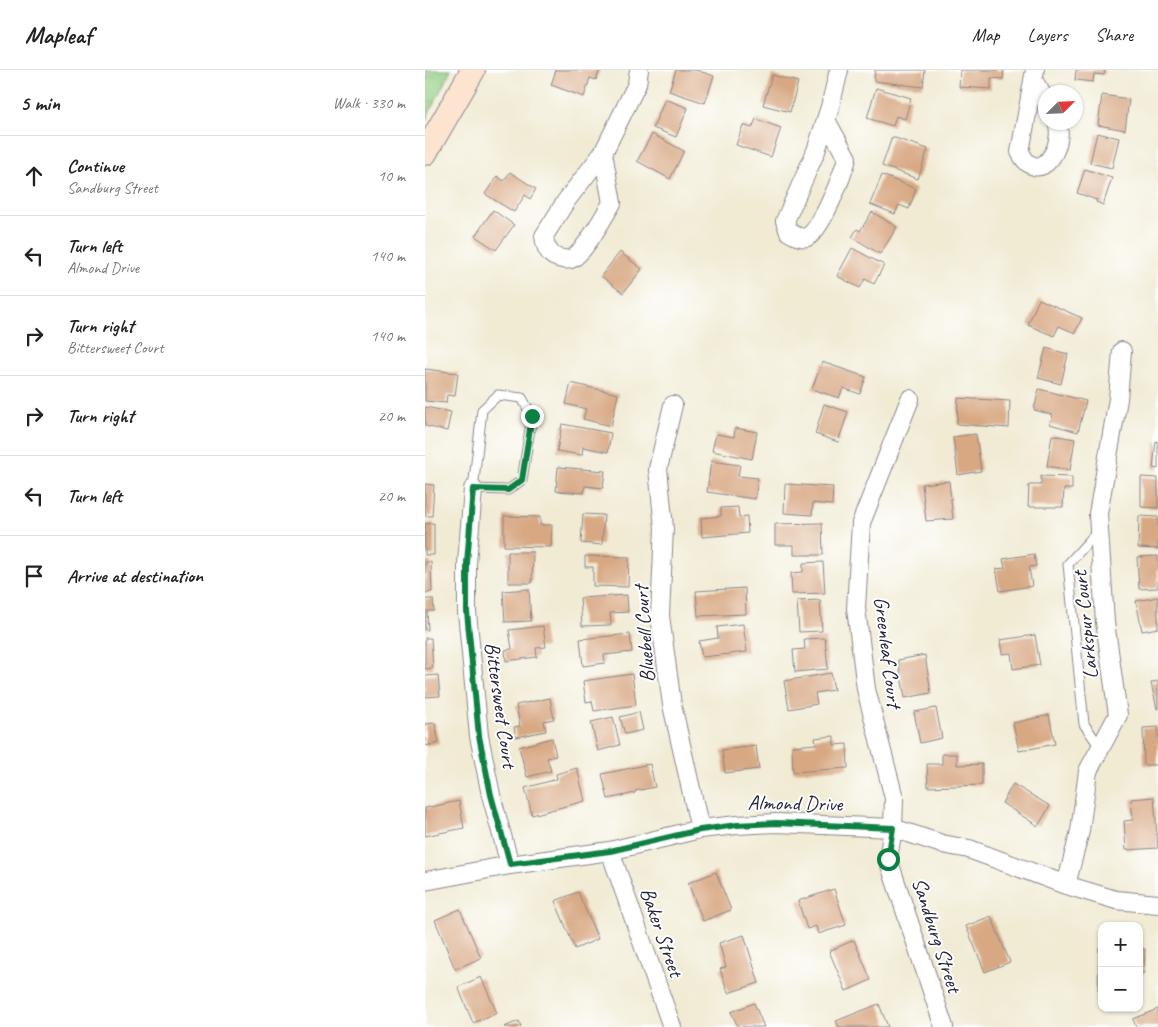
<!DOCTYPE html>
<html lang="en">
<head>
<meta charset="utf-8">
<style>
	:root { --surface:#fff; --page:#f2f2f2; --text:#222; --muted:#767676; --line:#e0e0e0 }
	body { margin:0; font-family:Caveat,sans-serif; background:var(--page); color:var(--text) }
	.controls { position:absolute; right:15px; bottom:15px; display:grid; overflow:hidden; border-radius:10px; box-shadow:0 1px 4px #0004 }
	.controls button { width:45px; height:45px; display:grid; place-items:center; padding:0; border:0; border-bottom:1px solid var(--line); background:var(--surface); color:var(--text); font:25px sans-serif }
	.compass { position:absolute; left:613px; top:15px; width:45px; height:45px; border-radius:50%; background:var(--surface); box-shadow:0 1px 4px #0004; rotate:66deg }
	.stop { position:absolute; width:15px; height:15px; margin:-11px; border:4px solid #0b8043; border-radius:50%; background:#fff }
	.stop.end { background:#0b8043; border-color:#fff; box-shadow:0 1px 5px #0008 }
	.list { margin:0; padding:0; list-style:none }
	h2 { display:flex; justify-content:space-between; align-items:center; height:65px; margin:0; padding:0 20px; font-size:21px }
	h2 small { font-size:16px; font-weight:400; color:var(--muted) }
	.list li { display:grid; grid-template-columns:32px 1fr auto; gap:15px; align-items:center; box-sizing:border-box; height:80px; padding:0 20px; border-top:1px solid var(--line) }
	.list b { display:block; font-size:19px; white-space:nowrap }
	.list p { margin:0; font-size:16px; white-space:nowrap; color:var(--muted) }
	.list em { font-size:16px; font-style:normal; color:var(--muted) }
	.icon { flex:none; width:28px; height:28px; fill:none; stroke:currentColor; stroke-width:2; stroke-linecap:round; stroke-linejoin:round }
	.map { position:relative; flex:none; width:733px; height:957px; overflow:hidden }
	header { display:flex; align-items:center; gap:30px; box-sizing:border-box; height:70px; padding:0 25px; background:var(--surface); border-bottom:1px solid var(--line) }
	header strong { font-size:24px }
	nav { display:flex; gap:28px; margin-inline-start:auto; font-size:18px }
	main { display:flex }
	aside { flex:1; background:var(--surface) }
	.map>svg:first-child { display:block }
	.park { fill:url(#park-tufts); stroke:#5b785f }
	.building { fill:#d8a883 }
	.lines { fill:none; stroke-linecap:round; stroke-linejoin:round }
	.lane-casing { stroke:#8a8688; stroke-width:11 }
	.street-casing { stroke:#8a8688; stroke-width:20 }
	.secondary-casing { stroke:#8a8688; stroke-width:26 }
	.lane { stroke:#fff; stroke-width:9 }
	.street { stroke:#fff; stroke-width:18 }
	.secondary { stroke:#fde4d1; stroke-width:24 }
	.route { stroke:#0b8043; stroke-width:6 }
	.labels { text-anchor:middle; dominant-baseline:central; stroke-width:4; stroke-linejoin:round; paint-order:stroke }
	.street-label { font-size:21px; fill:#22223b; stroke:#fff }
</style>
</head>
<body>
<header>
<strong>Mapleaf</strong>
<nav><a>Map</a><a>Layers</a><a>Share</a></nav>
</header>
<main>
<aside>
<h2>5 min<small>Walk · 330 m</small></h2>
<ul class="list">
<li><svg class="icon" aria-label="ahead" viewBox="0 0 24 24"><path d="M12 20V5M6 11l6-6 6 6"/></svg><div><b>Continue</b><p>Sandburg Street</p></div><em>10 m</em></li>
<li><svg class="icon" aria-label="left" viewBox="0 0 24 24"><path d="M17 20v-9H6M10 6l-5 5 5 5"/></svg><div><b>Turn left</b><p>Almond Drive</p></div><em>140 m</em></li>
<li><svg class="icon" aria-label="right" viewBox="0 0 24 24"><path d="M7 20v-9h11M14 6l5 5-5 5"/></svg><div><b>Turn right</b><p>Bittersweet Court</p></div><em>140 m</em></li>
<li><svg class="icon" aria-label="right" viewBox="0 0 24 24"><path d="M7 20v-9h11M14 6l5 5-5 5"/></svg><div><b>Turn right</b></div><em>20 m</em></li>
<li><svg class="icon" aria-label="left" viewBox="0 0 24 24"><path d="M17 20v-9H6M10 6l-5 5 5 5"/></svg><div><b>Turn left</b></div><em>20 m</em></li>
<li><svg class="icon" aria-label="arrive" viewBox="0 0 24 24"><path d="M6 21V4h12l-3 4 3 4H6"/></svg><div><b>Arrive at destination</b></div></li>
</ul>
</aside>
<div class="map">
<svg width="733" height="957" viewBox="0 0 733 957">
	<defs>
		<pattern id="park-tufts" width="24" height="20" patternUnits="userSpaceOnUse" patternTransform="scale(1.25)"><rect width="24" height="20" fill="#94ce83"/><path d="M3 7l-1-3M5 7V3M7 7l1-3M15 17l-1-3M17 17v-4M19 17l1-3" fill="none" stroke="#7fb172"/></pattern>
	</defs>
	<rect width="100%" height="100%" fill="#fff"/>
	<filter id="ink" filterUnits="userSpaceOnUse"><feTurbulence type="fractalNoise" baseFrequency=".02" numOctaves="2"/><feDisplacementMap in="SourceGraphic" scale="10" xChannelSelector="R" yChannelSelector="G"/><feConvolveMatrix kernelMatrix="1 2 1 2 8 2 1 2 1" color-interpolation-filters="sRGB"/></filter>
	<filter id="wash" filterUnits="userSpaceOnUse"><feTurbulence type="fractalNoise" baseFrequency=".0096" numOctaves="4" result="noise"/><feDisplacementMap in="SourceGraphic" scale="20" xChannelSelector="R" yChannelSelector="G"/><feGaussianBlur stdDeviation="1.12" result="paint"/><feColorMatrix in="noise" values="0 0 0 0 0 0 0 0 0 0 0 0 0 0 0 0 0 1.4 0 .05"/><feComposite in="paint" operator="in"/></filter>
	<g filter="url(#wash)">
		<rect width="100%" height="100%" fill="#f1ebd4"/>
		<path class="park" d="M0,0H26L0,51Z"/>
		<g id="blocks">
			<path class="building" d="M131,0H175L171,10L165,8L159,27L126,15Z
				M251,0H271L289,6L280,33L244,21Z
				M450,0H500L498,17L449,11Z
				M535,0H579L578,9L566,8V19L534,17Z
				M651,0H680L679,5L669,4L668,12L650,10Z
				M347,5L373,12L365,42L338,35Z
				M451,18L486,28L480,49L471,46L468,56L442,48Z
				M677,25L704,29L700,60L673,55Z
				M240,29L263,38L251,67L228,58Z
				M331,49L356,58L346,87L311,75L318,55L327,58Z
				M672,63L694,68L687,98L665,93Z
				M227,64L259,81L245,109L212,91Z
				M467,67L503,79L493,109L457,96Z
				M660,99L687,108L678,135L671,132L672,130L652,123Z
				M85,102L111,119L105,129L100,125L89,142L60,124L72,106L79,111Z
				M457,105L491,119L484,139L474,135L470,144L445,134Z
				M68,140L89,155L71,180L50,166Z
				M447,142L472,157L455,184L427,167L432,159L435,161Z
				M427,178L459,195L449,214L440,209L435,218L412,206Z
				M195,182L217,199L198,223L176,206Z
				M614,229L657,248L650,263L634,256L629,266L603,255Z
				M621,278L643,284L636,314L613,308Z
				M397,292L441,307L435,324L418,318L414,328L387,319Z
				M0,299L33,303L30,326L22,325L21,333L0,331Z
				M146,313L193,324L186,356L158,349L161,339L141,334Z
				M614,319L661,331L653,362L625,354L628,345L609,340Z
				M533,328L585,331L584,358L532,354Z
				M399,334L423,342L413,372L390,364Z
				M0,337L26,342L22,361L0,356Z
				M137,354L186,363L183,382L158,377L157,385L132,381Z
				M310,358L332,362L327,389L287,381L291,364L309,367Z
				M551,364L556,401L533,405L528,367Z
				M627,365L650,369L645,400L622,396Z
				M731,371L733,372V399L728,398Z
				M286,391L315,395L313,406L333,408L330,429L282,422Z
				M133,397L180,401L178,418L160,416L159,423L131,421Z
				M616,406L647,407V419H639L638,437H603L604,415H616Z
				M716,407L733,408V438L716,437Z
				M524,411L528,449L501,451L497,414Z
				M0,414L9,415L7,446H0Z
				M360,414L408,417L407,435L388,433L387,445L359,443Z
				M313,437L314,447L322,446L323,463L277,467L276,448L296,446V438Z
				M158,444L179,445L177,475L156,473Z
				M79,446L115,447V455H127L126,477L79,476Z
				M714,446L733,447V479L713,478Z
				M9,453V485H0V454Z
				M397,453L398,485H369V475H350V454Z
				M83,482H108L107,513H83Z
				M609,484L611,496L604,497L607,516L575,521L571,499L580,498L578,489Z
				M160,486L204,487L203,517L168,516V497H160Z
				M733,486V518L714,519L712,487Z
				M0,492H6L7,522L0,523Z
				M398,492L400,523L367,524L366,503L378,502V493Z
				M320,518L321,544L273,546L271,521Z
				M104,519L106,551L80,552L78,521Z
				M202,525L203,542L185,543L186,555L157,556L155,528Z
				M733,527V558L717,561L711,531Z
				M0,529H8L9,541H2L3,560H0Z
				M395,530L397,561L374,562L372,531Z
				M318,554L322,582L277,587L274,571L293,568L292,557Z
				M118,556L121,577L111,578L112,587L81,591L80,580L87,579L84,560Z
				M205,564L207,582L179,585L180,593L158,596L155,569Z
				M610,565L615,595L588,599L586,583L577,584L575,570Z
				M0,568H6L8,598L0,599Z
				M400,568L403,599L370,602L368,580L380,579L379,569Z
				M500,585L506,623L480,628L473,590Z
				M406,603L409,620L390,623L392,634L364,639L359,611Z
				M207,604L211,635L169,641L167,631L161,632L158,611Z
				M13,605L15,626L0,627V606Z
				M733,611V639H732L726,613Z
				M125,628L129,649L119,651L121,661L91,667L89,657L95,656L91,635Z
				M511,638L517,668L495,673L489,642Z
				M214,642L218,660L200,664L195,647Z
				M624,645L630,674L594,681L588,653Z
				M188,647L195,675L173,681L166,652Z
				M10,653L14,673L0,676V654Z
				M733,657V695H719L718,658Z
				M409,666V675L422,674L423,698L368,702L367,676L391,674L390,668Z
				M127,668L131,686L122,688L126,701L102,707L94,677Z
				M331,676L334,699L300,703L297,680Z
				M517,684H532V695L557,694V715L503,717L502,694H517Z
				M225,694L230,717L210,721V723L183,729L177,704Z
				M152,698L160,731L107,745L100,718L132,709L131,704Z
				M588,714L625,736L613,756L577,733Z
				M729,727L733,778L701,780L699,751L708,750L706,729Z
				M34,731L39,758L0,766V738Z
				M291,802L306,840L278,851L263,813Z
				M409,819L421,855L393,864L391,856L382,859L373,831Z
				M153,822L173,869L150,879L130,831Z
				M35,839L56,888L30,899L10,850Z
				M566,846L585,892L560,902L541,856Z
				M319,865L334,913L303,923L295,899L301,897L294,873Z
				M429,870L446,910L421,921L404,881Z
				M674,877H677V920H673Z
				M714,878L720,879L719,903H714Z
				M56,907L72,943L48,953L33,917Z
				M329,933L339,957H313L306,942Z
				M454,934L463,957H414L411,951Z
				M733,939V957H711L708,949Z
				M94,951L96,957H79Z"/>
		</g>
	</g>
	<g filter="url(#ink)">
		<use href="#blocks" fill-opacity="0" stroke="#8a8688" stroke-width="1"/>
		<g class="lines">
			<g class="lane-casing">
				<path id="lane" d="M73,325L97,328L107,346L97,410L83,420L48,419L57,340Z
					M674,460L643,494L659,654L675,677"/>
			</g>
			<g class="street-casing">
				<path id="street" d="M610,0L595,82C614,119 641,76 632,52
					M608,10L620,29
					M401,50L422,88C418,104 396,161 382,167C376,169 369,165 364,162L360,151L391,81L405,37L414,0
					M178,83L187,133C179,146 160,181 148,188C143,191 138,189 133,188C123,185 120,176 119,166L141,131L178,83L212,14L214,0
					M485,329L436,453L431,538L441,619L469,728L468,758L463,789L519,957
					M248,335L233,399L239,458L235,546L247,635L275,759
					M48,419L42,493V542L54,666L66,725L85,795
					M185,781L247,957
					M0,811L85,795L185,781L275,759L312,755L351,753L468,758L517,774L544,779L641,815L691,830L733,834
					M641,815L655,761L663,701L693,645L680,552L673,444L693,329L697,281"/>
			</g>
			<g class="secondary-casing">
				<path id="secondary" d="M0,83L48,0"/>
			</g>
			<use href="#lane" class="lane"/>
			<use href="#street" class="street"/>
			<use href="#secondary" class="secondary"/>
		</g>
	</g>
	<g class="lines" filter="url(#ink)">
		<path class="route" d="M107,346L97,410L83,420L48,419L42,493V542L54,666L66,725L85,794L185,781L275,760L312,755L351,753L468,758L463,789"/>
	</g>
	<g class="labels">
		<g class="street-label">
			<text transform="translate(660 555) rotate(-96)">Larkspur Court</text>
			<text transform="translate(219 564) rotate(-94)">Bluebell Court</text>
			<text transform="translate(463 582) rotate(83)">Greenleaf Court</text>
			<text transform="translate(76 635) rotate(82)">Bittersweet Court</text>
			<text transform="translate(370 733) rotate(1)">Almond Drive</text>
			<text transform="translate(237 862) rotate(71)">Baker Street</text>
			<text transform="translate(512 865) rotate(72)">Sandburg Street</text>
		</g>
	</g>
</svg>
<div class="controls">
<button>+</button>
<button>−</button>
</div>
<svg class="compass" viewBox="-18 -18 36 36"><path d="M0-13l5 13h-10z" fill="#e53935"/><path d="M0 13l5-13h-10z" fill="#767676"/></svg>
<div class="stop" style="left:463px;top:789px"></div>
<div class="stop end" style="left:107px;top:346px"></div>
</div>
</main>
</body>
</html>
